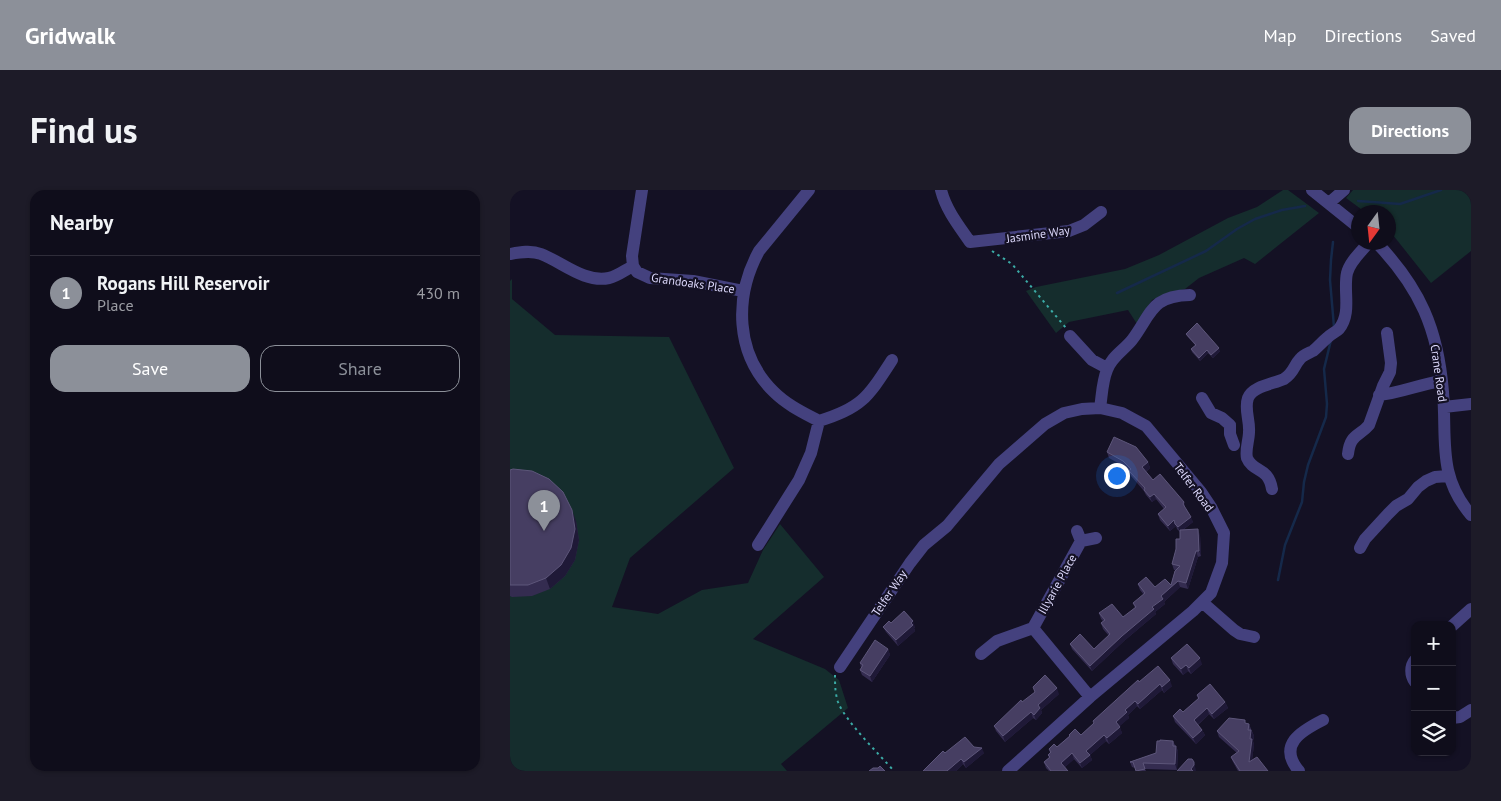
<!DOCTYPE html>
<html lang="en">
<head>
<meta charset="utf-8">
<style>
	:root { --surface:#0f0d1b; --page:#1d1b28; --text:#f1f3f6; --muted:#9b9ca3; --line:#2f2d3a; --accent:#8c9099 }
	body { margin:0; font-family:"PT Sans",sans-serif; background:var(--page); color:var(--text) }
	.controls { position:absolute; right:15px; bottom:15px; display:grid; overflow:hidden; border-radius:10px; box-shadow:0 1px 4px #0004 }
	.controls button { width:45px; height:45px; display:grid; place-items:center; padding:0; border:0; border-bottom:1px solid var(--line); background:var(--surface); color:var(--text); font:25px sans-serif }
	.compass { position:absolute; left:841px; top:15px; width:45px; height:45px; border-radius:50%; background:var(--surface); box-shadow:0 1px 4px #0004; rotate:195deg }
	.you { position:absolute; left:606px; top:285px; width:18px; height:18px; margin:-12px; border:4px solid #fff; border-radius:50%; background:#1a73e8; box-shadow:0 0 0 8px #1a73e833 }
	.badge { display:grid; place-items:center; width:32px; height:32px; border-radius:50%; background:var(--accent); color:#fff; font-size:16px; font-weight:700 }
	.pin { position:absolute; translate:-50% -41px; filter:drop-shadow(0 1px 2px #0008) }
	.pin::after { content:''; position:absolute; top:26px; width:18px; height:15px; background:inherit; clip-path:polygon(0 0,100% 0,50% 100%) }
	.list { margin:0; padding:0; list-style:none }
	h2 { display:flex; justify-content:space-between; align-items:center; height:65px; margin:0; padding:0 20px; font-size:21px }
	h2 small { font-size:16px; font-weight:400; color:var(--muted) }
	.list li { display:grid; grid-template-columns:32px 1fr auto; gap:15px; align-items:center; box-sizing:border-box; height:75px; padding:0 20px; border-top:1px solid var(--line) }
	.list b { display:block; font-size:19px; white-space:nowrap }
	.list p { margin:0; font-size:16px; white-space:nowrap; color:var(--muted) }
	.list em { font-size:16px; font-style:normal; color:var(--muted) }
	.actions { display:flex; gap:10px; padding:15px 20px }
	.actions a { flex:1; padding:11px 0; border:1px solid var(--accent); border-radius:15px; text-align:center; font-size:18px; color:var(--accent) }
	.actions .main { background:var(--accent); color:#fff }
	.icon { flex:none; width:28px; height:28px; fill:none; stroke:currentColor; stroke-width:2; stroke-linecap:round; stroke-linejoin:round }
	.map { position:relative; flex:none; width:961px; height:581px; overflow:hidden; border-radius:15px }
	header { display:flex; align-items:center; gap:30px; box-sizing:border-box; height:70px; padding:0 25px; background:var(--accent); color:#fff }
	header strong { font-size:24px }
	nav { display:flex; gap:28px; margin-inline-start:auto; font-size:18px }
	.intro { display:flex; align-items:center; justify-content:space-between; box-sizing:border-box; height:120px; padding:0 30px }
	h1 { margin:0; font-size:35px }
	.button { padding:12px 22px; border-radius:15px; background:var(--accent); color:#fff; font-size:18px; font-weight:700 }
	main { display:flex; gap:30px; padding:0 30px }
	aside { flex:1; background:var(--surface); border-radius:15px; box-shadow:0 1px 4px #0004 }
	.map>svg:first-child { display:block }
	.green { fill:#152d2d }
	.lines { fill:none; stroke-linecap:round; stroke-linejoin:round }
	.stream { stroke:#15294a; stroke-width:2.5 }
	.path { stroke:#3baba6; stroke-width:2; stroke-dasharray:2.5 4; stroke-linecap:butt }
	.minor { stroke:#44417e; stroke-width:12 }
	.wall { fill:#342c50 }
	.shaded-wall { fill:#1f1937 }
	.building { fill:#463e62; stroke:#5d567a }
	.labels { text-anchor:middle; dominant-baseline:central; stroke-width:4.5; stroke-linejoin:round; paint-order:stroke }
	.street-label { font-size:12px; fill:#dcd8fb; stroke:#141124 }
</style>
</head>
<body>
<header>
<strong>Gridwalk</strong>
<nav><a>Map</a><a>Directions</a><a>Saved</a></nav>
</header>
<div class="intro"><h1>Find us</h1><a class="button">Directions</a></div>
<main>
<aside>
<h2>Nearby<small></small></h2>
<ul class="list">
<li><span class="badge">1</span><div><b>Rogans Hill Reservoir</b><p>Place</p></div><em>430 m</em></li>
</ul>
<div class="actions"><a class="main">Save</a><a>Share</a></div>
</aside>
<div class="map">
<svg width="961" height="581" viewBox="0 0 961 581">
	<rect width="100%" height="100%" fill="#141124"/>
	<path class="green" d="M773,0H778L809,23L745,74L734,68L689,88L675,99L655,104L642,110L627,134L618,120L559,132L546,143L516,101L526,97L615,79L649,65L718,28L747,17Z
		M843,0H961V61L921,93L879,40L878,22H855L836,8Z
		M2,89V109L45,145L159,147L224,278L120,368L102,417L148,424L192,400L238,393L253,360L270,334L314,387L243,449L315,479L329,490L338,518L271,574L277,581H0V91Z"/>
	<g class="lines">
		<path class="stream" d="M848,11L890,14L931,0
			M823,52L821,70L820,90L824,137
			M607,103L696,61L727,39L745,29L772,20L795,16
			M768,390L775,355L792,312L794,292L798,275L816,227L817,214L814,179L821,150"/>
		<path class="path" d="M482,61L502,74L556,138
			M325,485C325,494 325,503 328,512C335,531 370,565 384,581"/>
		<path class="minor" d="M132,0L122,66L123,76L127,82L140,88L183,91L233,101
			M299,0L249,61C224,107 225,164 264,202C277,215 294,223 309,231
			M431,0C436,20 449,36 460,52L559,41L574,35L591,22
			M802,0L848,37
			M819,13L834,0
			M866,52C910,98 928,139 933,202C937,250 927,285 961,325
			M0,64C10,62 21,60 31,64C52,72 74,93 99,88C108,86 115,80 123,76
			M560,146L582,170L597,178
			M869,205C891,203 910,194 932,191
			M692,208L701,223L712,228L720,235V244L724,255
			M934,217L961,214
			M590,218C592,206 592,192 597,180C601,167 614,160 622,150C642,123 641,106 680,105
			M309,231C352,218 358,207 382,170
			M838,264C840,244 849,247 859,235L873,196L880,182L881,173L877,143
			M762,299C758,276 743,283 737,268C735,260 739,250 739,242C740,230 734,219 738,208C743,196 763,194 774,189C784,183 784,175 790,169C793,165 799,163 803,161C808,157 812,152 817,148C821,144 826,142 829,139C842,123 833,101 837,83C840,71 852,61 859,52
			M571,351L586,348
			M248,355L289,290L301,263L309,231
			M850,358L855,349L878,324L886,316L898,309L908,297L916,291L925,287L938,286
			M692,412L724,440L730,444L744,447
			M942,436L961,419
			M523,438L580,507
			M471,464L487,451L523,438L571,351L567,341
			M905,470C900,476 900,485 905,492
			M330,477L400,373L414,355L437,336L489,274L535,234L554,223L572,219L590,218L612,223L636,236L691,302L701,317L714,343L712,373L701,403L683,421L580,507L498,581
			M942,528L950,527L961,520
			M789,581C767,555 791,541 813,530"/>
	</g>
	<path class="wall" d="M676,144L710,161L703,168L698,163L690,171L682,162L681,159L685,155L677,146Z
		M597,262L638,272L640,278L636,282L643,290L674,312L675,318L683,332L673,340L690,345L691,366L688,367L678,399L670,397L654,412L655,414L645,422L646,424L614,451L582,481L562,459L560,454L584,459L599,446L593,439L591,433L593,431L591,429L589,423L613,427L625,418L623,413L634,405L630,400L628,394L645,397L661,395L665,380H664L662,374L670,349V342L667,339L666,336L660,341L650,330L648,324L654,319L646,309L642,312L636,305L634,301L621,286L619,281L615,277L599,268Z
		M0,280L66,331L69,350L65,370L55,386L40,399L22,406L2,407L0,406Z
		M381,433L405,437L404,438L405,441L388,456L376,442L373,437Z
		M378,459L380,465L362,492L352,485L350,480L351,478L350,473Z
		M661,468L692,474L681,484L678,481L673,485L663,474Z
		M629,492L662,496L654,503L652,500L630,519L627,516L618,525L619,528L609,536L612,543L599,554L596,551L580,565L582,570L572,578L564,569L555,577L558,581H539L536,578L534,572L539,568L538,565L540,563L539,559L547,557L559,546V545H571L584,533L583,531Z
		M549,504L531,520L532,523L526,530L523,528L495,552L486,541L484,536L512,512Z
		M687,505L715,512L718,518L704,529L699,524L688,535L692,540L695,545L686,554L665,532L663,526L673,522L688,509Z
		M736,533L739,534L744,546L743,551L744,555L742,570L758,581H728L723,572L721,567L727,563L709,547L707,541Z
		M663,551L668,561L667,580L635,579L636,581H626L625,578L622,577L620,572L646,563Z
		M464,557L474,563L456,578L453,574L446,581H413L435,563Z"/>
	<path class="shaded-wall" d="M709,158L710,161L703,168L701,165Z
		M697,160L698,163L690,171L689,168Z
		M638,272L640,278L634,283L632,277Z
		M644,304L646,309L642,312L640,307Z
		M62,320L66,331L69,350L65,370L55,386L40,399L36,388Z
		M681,327L683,332L670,342L668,337Z
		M664,330L666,336L660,341L658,336Z
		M688,339L690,345L691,366L689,361Z
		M686,361L688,367L678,399L676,393Z
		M668,391L670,397L654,412L655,414L645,422L646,424L614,451L582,481L580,476L642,417L651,406Z
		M403,431L405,437L404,438L405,441L388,456L386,450Z
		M378,459L380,465L362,492L360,486Z
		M690,468L692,474L681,484L679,478Z
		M676,475L678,481L673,485L671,479Z
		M660,490L662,496L654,503L652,497Z
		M650,494L652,500L630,519L628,514Z
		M547,498L549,504L531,520L532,523L526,530L524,525L528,515Z
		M625,511L627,516L618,525L619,528L608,538L606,532L615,520Z
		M715,512L718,518L704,529L702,524Z
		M697,518L699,524L686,536L684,530Z
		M521,522L523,528L495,552L493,546Z
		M610,537L612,543L599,554L597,548Z
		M692,540L695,545L686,554L683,548Z
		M741,540L744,546L743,551L744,555L741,578L739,572Z
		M594,545L596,551L580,565L582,570L572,578L570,573L576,561Z
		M666,556L668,561L667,580L665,574Z
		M472,558L474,563L456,578L454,572Z
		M562,563L564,569L553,579L551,573Z
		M451,569L453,574L446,581H437Z
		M684,572L686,581H681V579Z"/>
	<path class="building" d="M687,133L709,158L701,165L697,160L689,168L681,159L686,155L676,144Z
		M604,247L626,257L638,272L632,277L643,290L650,284L674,312L673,314L681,327L668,337L665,334L664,330L658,336L648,324L656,317L644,304L640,307L634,300L635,298L619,281L621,279L613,271L597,262Z
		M3,279L22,281L39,289L53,302L62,320L65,339L61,358L51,375L36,388L18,395H0V280Z
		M688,339L689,361H686L676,393L668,391L651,406L653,409L642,417L644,419L612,446L580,476L560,454L570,444L584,459L600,444L591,433L595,430L589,423L602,414L613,427L626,417L623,413L635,403L628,394L636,387L645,397L655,389L661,395L665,381L670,376L662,374L666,359V349H670V340Z
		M394,421L403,431L401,433L403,435L386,450L373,437L379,431L381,433Z
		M365,450L378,459L360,486L350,480L353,475L350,473Z
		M677,454L690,468L679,478L676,475L671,479L661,468Z
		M648,476L660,490L652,497L650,494L628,514L625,511L615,520L617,522L606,532L610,537L597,548L594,545L576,561L580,565L570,573L562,563L551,573L558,581H541L534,572L540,567L538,565L541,562L539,559L544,554L547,557L560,546L559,545L565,539L571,545L584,533L583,531L628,490L629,492Z
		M535,485L547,498L528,515L530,518L524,525L521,522L493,546L484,536L511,510L512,512L525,502L523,497Z
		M700,494L715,512L702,524L697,518L684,530L692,540L683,548L663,526L670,519L673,522L689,508L687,505Z
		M719,528L735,530V533L739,534L738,540H741L740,549H742L739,572L747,567L758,581H730L721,567L729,561L707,541Z
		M455,547L464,557L472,558L454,572L451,569L437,581H413L433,561L435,563Z
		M650,550L663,551V556H666L665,574L633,573L635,579L626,581L623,572H620L646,563L647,551H650Z
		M678,569H682L684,572V575L681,579L683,581H667Z
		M370,576L375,581H359L363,578H368Z"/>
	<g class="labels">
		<g class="street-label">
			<text transform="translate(528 44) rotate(-8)">Jasmine Way</text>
			<text transform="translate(183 93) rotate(8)">Grandoaks Place</text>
			<text transform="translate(929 183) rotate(82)">Crane Road</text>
			<text transform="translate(684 297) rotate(53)">Telfer Road</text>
			<text transform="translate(547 394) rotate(-61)">Illyarie Place</text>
			<text transform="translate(379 403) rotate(-56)">Telfer Way</text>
		</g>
	</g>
</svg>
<div class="controls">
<button>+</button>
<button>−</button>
<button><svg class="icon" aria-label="layers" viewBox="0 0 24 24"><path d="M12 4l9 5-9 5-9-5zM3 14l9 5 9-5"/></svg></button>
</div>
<svg class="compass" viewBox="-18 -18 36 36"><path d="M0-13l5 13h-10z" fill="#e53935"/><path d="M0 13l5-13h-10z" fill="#9b9ca3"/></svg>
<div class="you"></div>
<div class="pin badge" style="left:34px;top:341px">1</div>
</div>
</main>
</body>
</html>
